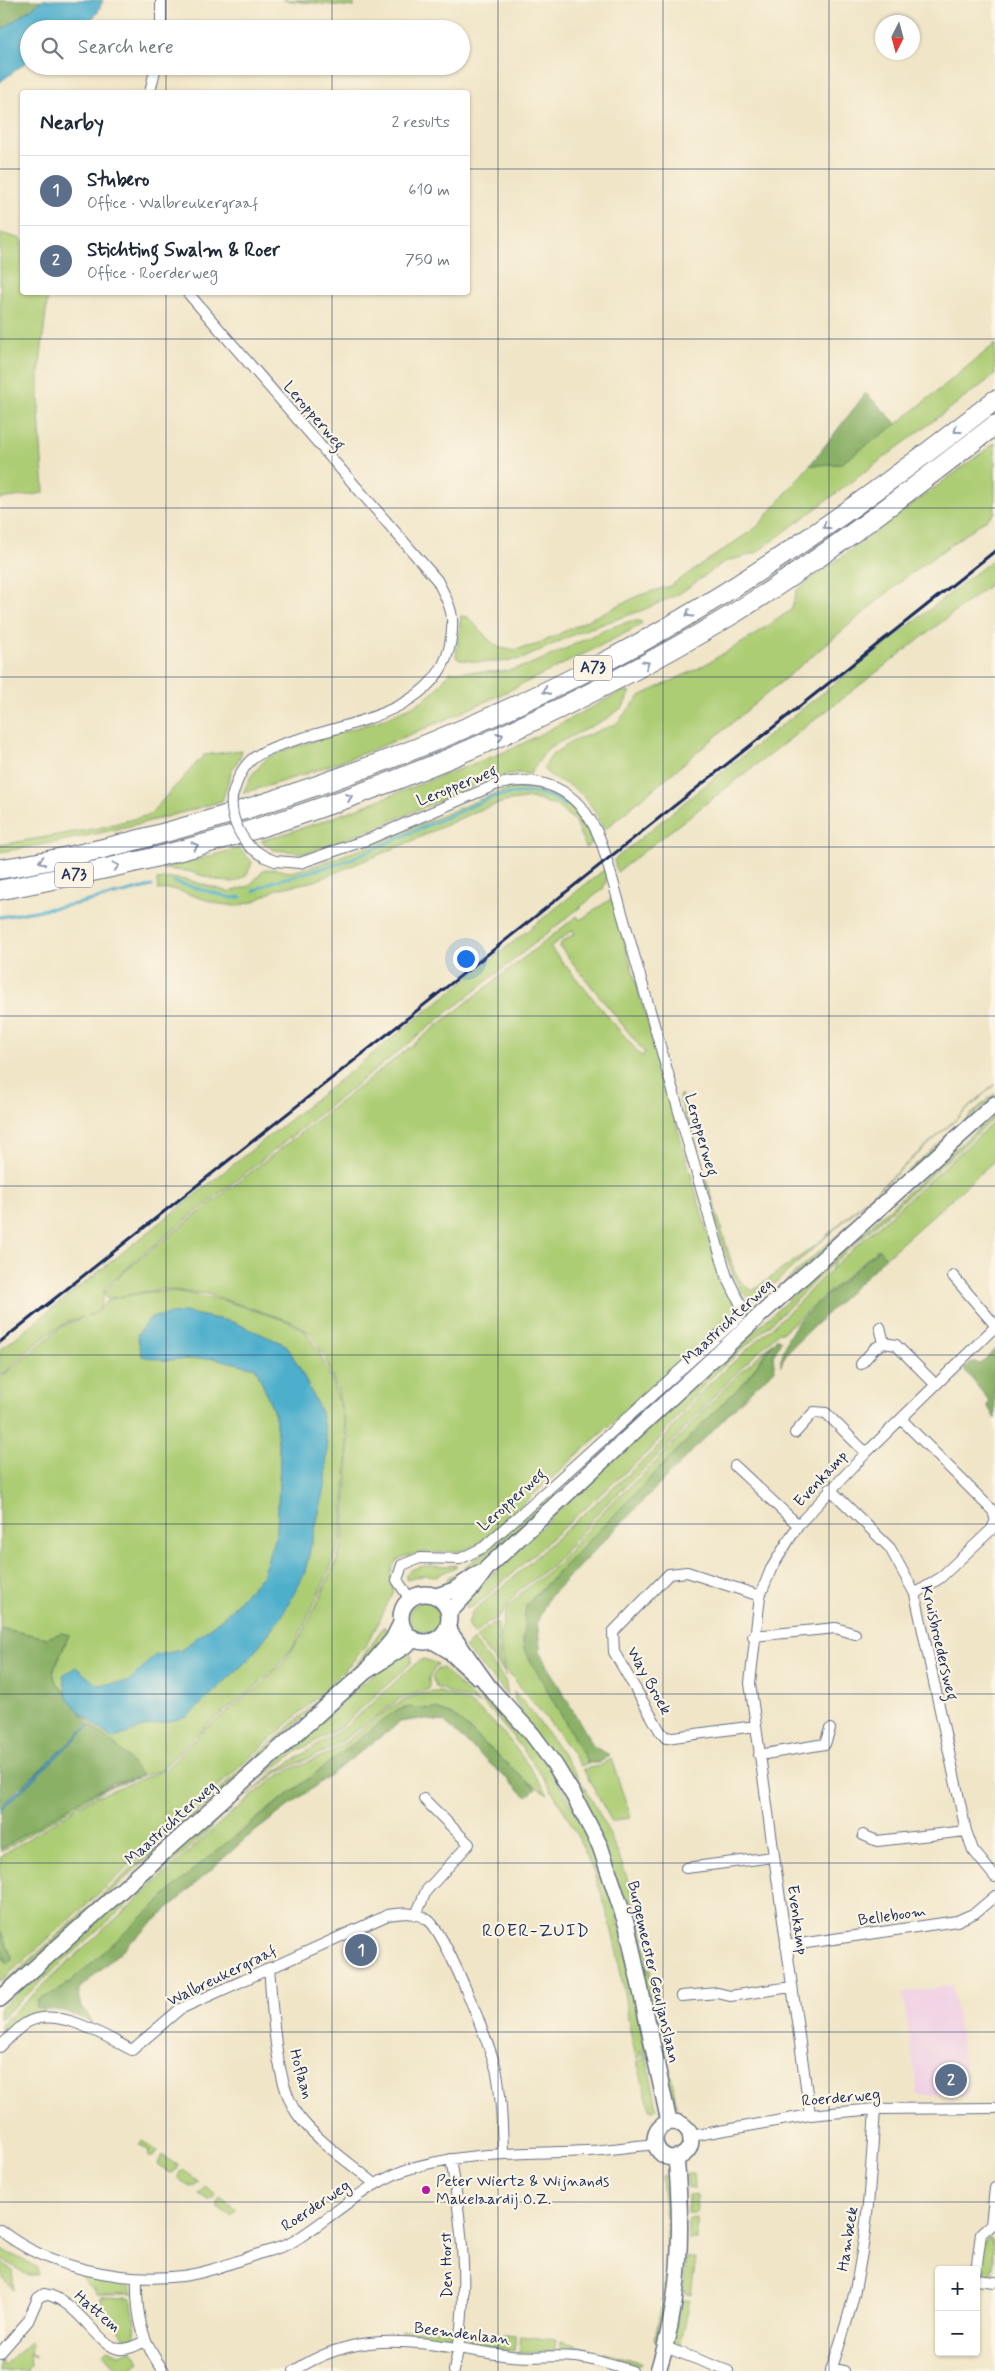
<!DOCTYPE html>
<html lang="en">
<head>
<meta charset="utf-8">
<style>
	:root { --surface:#fff; --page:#f6f6f7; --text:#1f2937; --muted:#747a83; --line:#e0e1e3; --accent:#111827 }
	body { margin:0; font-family:Mynerve,sans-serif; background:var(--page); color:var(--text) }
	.controls { position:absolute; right:15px; bottom:15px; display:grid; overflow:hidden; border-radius:5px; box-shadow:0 1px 4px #0004 }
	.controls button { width:45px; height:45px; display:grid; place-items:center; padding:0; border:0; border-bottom:1px solid var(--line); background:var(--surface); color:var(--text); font:25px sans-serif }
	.compass { position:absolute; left:875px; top:15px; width:45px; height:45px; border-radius:50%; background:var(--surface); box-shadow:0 1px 4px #0004; rotate:186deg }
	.you { position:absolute; left:465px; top:958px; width:18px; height:18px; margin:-12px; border:4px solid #fff; border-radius:50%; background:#1a73e8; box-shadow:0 0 0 8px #1a73e833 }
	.badge { display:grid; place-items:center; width:32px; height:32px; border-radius:50%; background:var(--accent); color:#fff; font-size:16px; font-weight:700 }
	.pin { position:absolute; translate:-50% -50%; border:2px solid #fff; box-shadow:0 1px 5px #0006 }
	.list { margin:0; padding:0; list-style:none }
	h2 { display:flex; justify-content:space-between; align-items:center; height:65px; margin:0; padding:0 20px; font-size:21px }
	h2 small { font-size:16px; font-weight:400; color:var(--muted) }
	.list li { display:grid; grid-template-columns:32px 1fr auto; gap:15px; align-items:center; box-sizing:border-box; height:70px; padding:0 20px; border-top:1px solid var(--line) }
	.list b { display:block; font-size:19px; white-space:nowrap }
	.list p { margin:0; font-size:16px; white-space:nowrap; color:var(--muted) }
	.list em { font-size:16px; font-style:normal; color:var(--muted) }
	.icon { flex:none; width:28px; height:28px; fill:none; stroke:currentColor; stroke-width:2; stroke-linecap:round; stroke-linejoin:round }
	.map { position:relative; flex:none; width:995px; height:2371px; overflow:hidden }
	.search { position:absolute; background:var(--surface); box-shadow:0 1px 4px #0004; left:20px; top:20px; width:450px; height:55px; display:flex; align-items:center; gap:12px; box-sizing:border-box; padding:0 18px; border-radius:28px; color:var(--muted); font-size:19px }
	.panel { position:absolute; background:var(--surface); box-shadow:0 1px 4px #0004; left:20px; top:90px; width:450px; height:205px; border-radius:5px }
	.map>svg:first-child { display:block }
	.built { fill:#f0d0e5 }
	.green { fill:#adcd75; stroke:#647e6a; fill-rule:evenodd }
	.forest { fill:#8ab066; stroke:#527062 }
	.water { fill:#4dafcc; stroke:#346f95 }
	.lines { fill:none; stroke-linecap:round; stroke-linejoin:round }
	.stream { stroke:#4dafcc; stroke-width:3 }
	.street-casing { stroke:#666f83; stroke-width:12 }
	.secondary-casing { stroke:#666f83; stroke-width:18 }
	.highway-casing { stroke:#666f83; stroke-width:21 }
	.street { stroke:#fff; stroke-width:10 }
	.secondary { stroke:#fff; stroke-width:15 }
	.highway { stroke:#fff; stroke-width:19 }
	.rail { stroke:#1b2f5e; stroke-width:3 }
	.street-bridge-casing { stroke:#666f83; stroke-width:12; stroke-linecap:butt }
	.street-bridge { stroke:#fff; stroke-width:10 }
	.oneway { stroke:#8d97ae }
	.grid { fill:none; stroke:#1b2f5e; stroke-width:1; stroke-opacity:0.55 }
	.poi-dot { fill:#b5179e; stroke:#fcf5e5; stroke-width:2 }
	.labels { text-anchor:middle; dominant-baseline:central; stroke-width:4.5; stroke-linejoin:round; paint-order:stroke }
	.shield { fill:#fcf5e5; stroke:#5e6a86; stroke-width:1 }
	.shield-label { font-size:15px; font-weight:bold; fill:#1b2f5e }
	.street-label { font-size:16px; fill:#1b2f5e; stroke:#fcf5e5 }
	.poi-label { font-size:16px; fill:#1b2f5e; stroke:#fcf5e5; text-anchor:start }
	.neighbourhood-label { font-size:18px; letter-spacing:1px; fill:#1b2f5e; stroke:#fcf5e5 }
</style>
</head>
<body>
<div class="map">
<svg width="995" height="2371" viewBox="0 0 995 2371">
	<rect width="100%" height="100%" fill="#fcf5e5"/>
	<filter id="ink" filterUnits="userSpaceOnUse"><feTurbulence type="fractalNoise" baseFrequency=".02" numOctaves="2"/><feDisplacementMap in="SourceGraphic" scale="10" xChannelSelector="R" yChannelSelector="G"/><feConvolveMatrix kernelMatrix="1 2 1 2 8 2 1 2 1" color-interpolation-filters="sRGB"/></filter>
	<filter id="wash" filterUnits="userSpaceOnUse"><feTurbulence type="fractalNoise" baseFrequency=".0096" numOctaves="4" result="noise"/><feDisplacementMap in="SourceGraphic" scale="20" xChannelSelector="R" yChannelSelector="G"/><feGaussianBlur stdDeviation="1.12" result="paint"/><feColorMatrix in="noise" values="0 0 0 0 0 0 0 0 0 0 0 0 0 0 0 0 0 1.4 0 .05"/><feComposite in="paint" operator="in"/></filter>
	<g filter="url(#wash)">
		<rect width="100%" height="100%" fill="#f0e5c7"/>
		<path class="built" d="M952,1985L969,2095H918L903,1993Z"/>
		<path class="green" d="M283,0H353L354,7Z
			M0,233L22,239V292L48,293L39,374V415L44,493L0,499Z
			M995,344V375L756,553L724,562L679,594L643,610L579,632L522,659L500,662H478L462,660L456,657L461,616L468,617L490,641L500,648L513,650L536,645L640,595L670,586L757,527L810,465L840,464L897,424Z
			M995,443V513L910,574L604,830C596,813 590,800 575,789C564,781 551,780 543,768L553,754L573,741L616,724L640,696L699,668L750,638L791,610L797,590Z
			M995,558V581L617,872L614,860L708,783Z
			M631,621H641V625C512,691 383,754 243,793L251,776L267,758L291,748L384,719L417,704L435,691L450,672C470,670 490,674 511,670C553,660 589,632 631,621Z
			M623,691L630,692L623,707L606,719L548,748L530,774L515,773L488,780L373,829L307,853L274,850L261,841L324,821L512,749Z
			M242,750L240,757L232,770L222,801C149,823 75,840 0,852V845L98,828L149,815L204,755Z
			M515,787C561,795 571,799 594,841L586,848L574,820L555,805L531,798L504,802L476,811L412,841L315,881L277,889L255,901L237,906L219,904L173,889L158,890L157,880L171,878L188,880L229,892L249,886L264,870L275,869L290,872L311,867L377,843L488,796Z
			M239,848L252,862C243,898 209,875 186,871C178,870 170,870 162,869Z
			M605,869L607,878L603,889L142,1255L105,1288L100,1309L87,1316L97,1313L106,1302L114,1298L146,1292L174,1291L219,1299L290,1322L305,1331L319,1352L332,1381L342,1412L347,1445V1462L341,1539L330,1570L295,1644L275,1669L250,1692L210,1722L161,1770L107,1788L0,1852L3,1847C47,1820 91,1787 142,1776L121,1750L106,1739L77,1709L112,1739L147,1726L187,1717L304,1575L326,1483L327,1445L321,1413L299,1367L286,1345L233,1322L183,1312L150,1318L137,1335L162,1360L214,1358L256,1368L275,1415L280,1460L277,1531L262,1576L225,1616L181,1650L154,1656L128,1682L97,1685L64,1675L67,1697L55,1680L53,1673L69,1635L61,1633L47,1638L0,1628V1378L61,1327L83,1317C54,1322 23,1358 0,1376V1350Z
			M612,898L714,1256L723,1284L735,1304V1312L481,1542C474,1546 467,1550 459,1551C431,1556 378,1543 394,1591C385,1607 379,1624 369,1640C354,1663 333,1682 313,1701L0,1982V1946L7,1963L12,1959L0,1930V1856L97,1796L165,1770L205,1729L258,1688L282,1664L301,1637L336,1563L343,1539L348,1471V1436L337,1389L325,1358L310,1333L293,1322L208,1294L161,1289L107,1299L105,1296L106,1290L126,1270L549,938L577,916L580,920ZM573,930L575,933L561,943L560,947L645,1053L641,1056L550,947Z
			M995,1084L762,1295L754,1300C738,1295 732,1272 726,1257L679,1097L681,1094L734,1271L742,1283L752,1291L816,1245Z
			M995,1093V1096L600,1452L549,1503L464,1578L449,1584L447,1581L448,1577L459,1572L491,1547Z
			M995,1113V1117L829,1267L790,1306L707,1381L651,1449L487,1596L472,1607L467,1608L464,1602L596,1474Z
			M995,1121V1160L886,1257L878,1249L783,1332H779L739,1370L667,1447L600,1510L556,1562L517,1592L499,1618L488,1622L474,1635L468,1624L472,1612L508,1582L654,1451L705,1388L792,1309L831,1269Z
			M773,1342L746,1380L526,1605L523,1640L524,1649L588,1763L581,1766L555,1729L505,1668L501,1656L500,1635L506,1611L521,1593L559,1563L603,1511L654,1464L730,1383Z
			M456,1565V1567L436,1576L425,1575L406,1580V1575C416,1561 441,1568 456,1565Z
			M409 1617a16 16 0 1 1 32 0a16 16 0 1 1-32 0Z
			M492,1623L498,1624L499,1658L507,1676L476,1638Z
			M384,1626L389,1636L336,1688H333L361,1659Z
			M473,1640L505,1680L508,1695L465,1648Z
			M402,1651L412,1656L411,1663L341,1727L296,1752L251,1785L367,1679Z
			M424,1659L438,1664L429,1677V1689L400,1699L334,1747L278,1772L247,1796L273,1773L347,1726L415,1664Z
			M452,1660L486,1695L485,1696L471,1692L445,1666Z
			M439,1668H442L479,1704L436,1687L432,1677Z
			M514,1691C578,1768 618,1831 642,1929C649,1956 651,1984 657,2011C663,2044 672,2076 677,2108H676L667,2079H669L667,2078L625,1898L515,1700Z
			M439,1692C490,1702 520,1754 548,1794L526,1781L453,1715L436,1709L403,1708L263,1813L63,1988L38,2001L36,2007L44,2010V2013L23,2018L0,2038V2025L230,1814C248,1801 263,1785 282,1774C298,1764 317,1760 334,1750C367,1730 398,1691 439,1692Z
			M321,1698L302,1719L0,1991V1987Z
			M480,1700L493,1706L512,1725L521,1730L548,1766L585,1829L614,1899L657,2108L650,2110L637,2061L644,2059L642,2051H640L641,2057L637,2058L635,2053C626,2016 623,1977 614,1940C594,1847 545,1768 480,1700Z
			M611,1759L631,1817L612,1822L583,1769L600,1766Z
			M240,1796L206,1833L0,2019V2008L223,1808L225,1809Z
			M142,2141L157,2151L153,2157H148L149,2151L139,2144Z
			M162,2155L178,2166L174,2172L170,2173L158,2164Z
			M182,2169L198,2181L194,2186L190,2187L179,2179L178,2175Z
			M686,2173H694L695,2188H688Z
			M662,2176H669L671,2217H666Z
			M205,2186L216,2194L213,2199L208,2200L199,2194Z
			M696,2194L697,2213H688V2195Z
			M220,2197L237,2209L231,2216L217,2207V2202Z
			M697,2218V2239H688V2219Z
			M671,2222L670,2269L666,2268L667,2223Z
			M990,2237C995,2245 994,2269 988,2280L981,2278L979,2267L984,2241Z
			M0,2248L38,2268V2275H27L0,2258Z
			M686,2258H696L691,2294L683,2292Z
			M0,2261L12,2270L14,2289L0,2274Z
			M80,2275L127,2283L130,2286L132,2294H97L95,2289L86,2284Z
			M665,2275H670L667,2303L662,2302Z
			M101,2297L128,2298L132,2301C132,2314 141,2335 129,2343L101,2305Z
			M681,2300H690L680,2347L672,2345Z
			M661,2308L666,2309L660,2341L655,2340Z
			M401,2330H451L449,2344L402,2338Z
			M471,2332L516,2336L514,2351L468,2346Z
			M521,2336L556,2340L554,2352H519Z
			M561,2341L597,2351L596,2357L559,2351Z
			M30,2342L32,2344L30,2353L35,2356V2357L29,2354L30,2364L27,2371H0V2359L4,2365Z
			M107,2349L119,2354L132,2351L140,2362L128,2371H119L103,2353Z
			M604,2352L642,2363L638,2366L602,2358Z"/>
		<path class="forest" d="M0,0H43L0,31Z
			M866,393L897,424L840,464L810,465Z
			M879,1249L886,1257L790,1349L783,1359L781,1366V1359L788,1338L799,1320Z
			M777,1338L781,1340L773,1357L775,1370L756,1386L549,1597L537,1622L541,1655L594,1747L610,1755L599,1763H588L524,1649L523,1640L526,1605L746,1380Z
			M995,1349V1419L987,1405L990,1402L964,1369L971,1362L980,1364Z
			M0,1628L47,1638L61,1633L69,1635L53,1671L55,1680L88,1723L121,1750L142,1776L112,1783L93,1793L0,1849V1811L89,1726L18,1789L0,1808Z
			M410,1707L436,1709L453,1715L524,1779L536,1788L527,1797L444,1722L421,1719L400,1722L245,1839L80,1988C74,2002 88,2011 92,2022L64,2011L37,2008V2001L63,1988L83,1971L201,1863L395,1711Z
			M0,1930L13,1959L7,1964L0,1946Z"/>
		<path class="water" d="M43,0H103L97,14L80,29H29V60L0,82V31Z
			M183,1312L233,1322L286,1345L299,1367L321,1413L327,1445L326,1483L304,1575L282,1616L248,1660L187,1717L147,1726L112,1739L77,1709L67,1697L63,1675L76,1667L97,1685L128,1682L154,1656L181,1650L225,1616L262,1576L277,1531L280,1460L275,1415L256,1368L214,1358L162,1360L142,1356L137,1335L150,1318Z
			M88,1725L89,1726L0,1811V1808Z"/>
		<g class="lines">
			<path class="stream" d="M174,882L232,898L241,897
				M254,891L272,882L344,862L490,798C517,791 542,789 565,805
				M0,917L76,904L152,886"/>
		</g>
	</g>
	<g filter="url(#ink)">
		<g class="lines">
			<g class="street-casing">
				<path id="street" d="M161,29V0
					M150,92L156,66
					M187,292L437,580C452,608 456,618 449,649C434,710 351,723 299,739C283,744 264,749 251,760C240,770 236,784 232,797
					M250,847L265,857L275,861L300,863L369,839L495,785C550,771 585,796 603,847L717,1244L727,1277L743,1309L739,1317L484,1547L460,1559L420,1558L402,1565L397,1580L410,1599
					M953,1276L995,1325
					M880,1327L884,1343
					M861,1364L875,1348L884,1343L896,1345L935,1384
					M901,1419L993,1511L995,1518
					M795,1433L814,1412L826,1413L866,1453
					M735,1466L798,1525
					M830,1489L890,1548L915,1594L966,1831L973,1850L995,1877
					M915,1594L940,1578L992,1529L995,1522
					M753,1636L836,1628L855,1634
					M755,1726L666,1738L660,1731L614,1652L613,1632L669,1574L687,1572L760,1596
					M759,1755L825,1744L830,1729
					M863,1835L877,1841L966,1831
					M686,1868L773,1857
					M416,1915L426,1891L469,1844L424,1799
					M786,1946L957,1921L975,1913L995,1896
					M269,1968C273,2009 274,2085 300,2118C320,2143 350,2163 375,2184
					M681,1996L718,1993L730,1996L791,1987
					M0,2047C8,2039 17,2029 26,2023C57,2005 104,2036 132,2050L180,2009L388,1915C401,1913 416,1911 428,1920C445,1932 492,2049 497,2073C502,2100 502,2127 503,2153
					M810,2115L750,1683L760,1596L771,1569L798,1525L866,1453L995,1327
					M691,2136L810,2115L875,2109L995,2108
					M451,2159C463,2232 470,2298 454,2371
					M0,2230C47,2268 123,2283 182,2276C207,2273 231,2263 255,2255C267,2251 283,2248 294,2241C335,2216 368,2180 415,2167C472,2151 530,2154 588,2151C610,2150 633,2146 656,2144
					M976,2271L981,2234L991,2225L995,2188
					M137,2278C136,2314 141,2342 164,2371
					M976,2280L995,2282
					M665,2347L728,2371
					M0,2353L28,2321L38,2298L44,2294C77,2299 97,2345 119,2349C128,2350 137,2345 145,2341
					M832,2368L844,2371
					M294,2371C366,2323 431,2346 511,2356C533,2358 555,2355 576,2357C594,2359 614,2366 632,2371
					M831,2371C839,2345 848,2321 854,2294C868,2233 871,2171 875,2109"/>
			</g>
			<g class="secondary-casing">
				<path id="secondary" d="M401 1618a24 24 0 1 1 48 0a24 24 0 1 1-48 0Z
					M436,1596L454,1590L479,1573
					M449,1613L472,1588L487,1568L759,1316L995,1104
					M447,1628L489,1687L532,1734L555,1765L574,1796L600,1846L627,1926L669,2122
					M433,1641L448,1650L477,1676
					M371,1665L393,1639L401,1623
					M0,1999L365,1672L414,1640
					M655 2140a18 18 0 1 1 36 0a18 18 0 1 1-36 0Z
					M658,2371C681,2300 683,2230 676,2157"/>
			</g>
			<g class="highway-casing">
				<path id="highway" d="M0,869C79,857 157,836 233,813C357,775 476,728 591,669C735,595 868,500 995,400
					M0,890C55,879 110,869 164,855C361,804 553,722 728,617C822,560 908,492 995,425"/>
			</g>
			<use href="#street" class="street"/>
			<use href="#secondary" class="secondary"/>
			<use href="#highway" class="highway"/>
			<path class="rail" d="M0,1342L995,551"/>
			<g class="street-bridge-casing">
				<path id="street-bridge" d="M232,797C230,816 238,833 250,847"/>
			</g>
			<use href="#street-bridge" class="street-bridge"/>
		</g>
		<defs><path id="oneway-chevron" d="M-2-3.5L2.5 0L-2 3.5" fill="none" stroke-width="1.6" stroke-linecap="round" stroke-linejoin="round" transform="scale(1.25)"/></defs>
		<g class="oneway">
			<use href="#oneway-chevron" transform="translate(957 430) rotate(143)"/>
			<use href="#oneway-chevron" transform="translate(826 526) rotate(145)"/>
			<use href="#oneway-chevron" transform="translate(689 614) rotate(148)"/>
			<use href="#oneway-chevron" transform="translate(646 664) rotate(-29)"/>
			<use href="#oneway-chevron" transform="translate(546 691) rotate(154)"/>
			<use href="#oneway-chevron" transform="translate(500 736) rotate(-23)"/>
			<use href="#oneway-chevron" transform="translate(349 797) rotate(-20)"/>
			<use href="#oneway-chevron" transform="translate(195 846) rotate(-16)"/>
			<use href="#oneway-chevron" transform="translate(42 861) rotate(168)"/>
			<use href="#oneway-chevron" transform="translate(116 866) rotate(-13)"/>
		</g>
	</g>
	<path class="grid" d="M166,0V29M332,0V29M498,0V2371M663,0V2371M829,0V2371M166,66V92M332,66V92M0,169H22M468,169H995M166,292V2371M332,292V2371M0,339H995M0,508H995M0,677H995M0,847H995M0,1016H995M0,1186H995M0,1355H995M0,1524H995M0,1694H995M0,1863H995M0,2032H995M0,2202H995"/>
	<circle class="poi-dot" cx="426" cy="2190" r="5"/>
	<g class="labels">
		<g class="shield">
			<rect x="574" y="655.5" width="38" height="25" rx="4"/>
			<rect x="55" y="862.5" width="38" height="25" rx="4"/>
		</g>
		<g class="shield-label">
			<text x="593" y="668">A73</text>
			<text x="74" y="875">A73</text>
		</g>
		<g class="street-label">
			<text transform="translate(314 416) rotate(49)">Leropperweg</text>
			<text transform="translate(457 786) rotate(-22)">Leropperweg</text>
			<text transform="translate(701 1135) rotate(74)">Leropperweg</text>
			<text transform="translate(728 1322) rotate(-43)">Maastrichterweg</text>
			<text transform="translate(821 1479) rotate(-47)">Evenkamp</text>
			<text transform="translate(512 1500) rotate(-42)">Leropperweg</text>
			<text transform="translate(939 1643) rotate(77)">Kruisbroedersweg</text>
			<text transform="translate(649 1681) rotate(61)">Way Broek</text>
			<text transform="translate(171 1823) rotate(-42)">Maastrichterweg</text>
			<text transform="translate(892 1916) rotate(-8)">Belleboom</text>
			<text transform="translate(797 1920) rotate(82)">Evenkamp</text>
			<text transform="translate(653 1972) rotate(77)">Burgemeester Geuljanslaan</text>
			<text transform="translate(222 1976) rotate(-26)">Walbreukergraaf</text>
			<text transform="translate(301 2074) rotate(74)">Hoflaan</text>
			<text transform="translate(841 2098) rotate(-5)">Roerderweg</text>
			<text transform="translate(316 2206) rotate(-34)">Roerderweg</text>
			<text transform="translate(848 2239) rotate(-81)">Hambeek</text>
			<text transform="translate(447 2265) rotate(-91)">Den Horst</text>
			<text transform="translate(97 2312) rotate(41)">Hattem</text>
			<text transform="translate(462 2334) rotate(7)">Beemdenlaan</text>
		</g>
		<g class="poi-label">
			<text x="436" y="2181">Peter Wiertz &amp; Wijnands<tspan x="436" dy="18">Makelaardij O.Z.</tspan></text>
		</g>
		<g class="neighbourhood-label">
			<text x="536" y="1931">ROER-ZUID</text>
		</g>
	</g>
</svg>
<div class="controls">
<button>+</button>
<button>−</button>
</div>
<svg class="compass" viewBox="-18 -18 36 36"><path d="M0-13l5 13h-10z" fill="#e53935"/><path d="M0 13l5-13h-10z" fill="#747a83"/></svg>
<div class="you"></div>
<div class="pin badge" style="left:361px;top:1950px;background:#5c6f8a">1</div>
<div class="pin badge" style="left:951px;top:2080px;background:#5c6f8a">2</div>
<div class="search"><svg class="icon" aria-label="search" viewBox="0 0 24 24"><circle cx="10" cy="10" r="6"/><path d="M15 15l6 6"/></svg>Search here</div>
<section class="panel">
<h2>Nearby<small>2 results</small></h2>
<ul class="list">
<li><span class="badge" style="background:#5c6f8a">1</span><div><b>Stubero</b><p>Office · Walbreukergraaf</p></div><em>610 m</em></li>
<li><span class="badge" style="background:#5c6f8a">2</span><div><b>Stichting Swalm &amp; Roer</b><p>Office · Roerderweg</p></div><em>750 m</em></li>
</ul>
</section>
</div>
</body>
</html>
